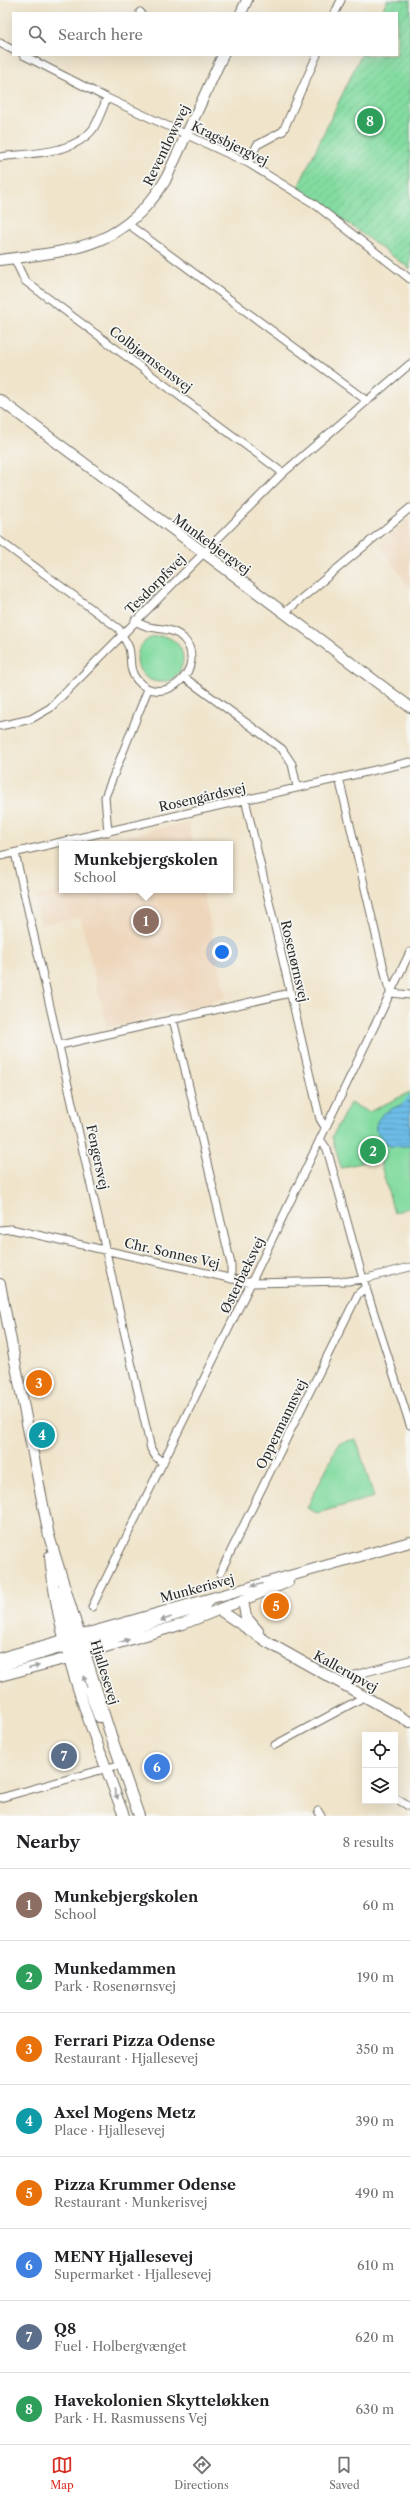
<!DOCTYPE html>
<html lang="en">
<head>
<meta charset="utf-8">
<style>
	:root { --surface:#fff; --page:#f2f2f2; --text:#202124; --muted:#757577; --line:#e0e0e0; --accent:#d93025 }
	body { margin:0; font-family:"Libre Caslon Text",serif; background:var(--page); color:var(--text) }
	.controls { position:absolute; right:12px; bottom:12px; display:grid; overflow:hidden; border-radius:0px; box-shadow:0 4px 16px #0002 }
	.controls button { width:36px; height:36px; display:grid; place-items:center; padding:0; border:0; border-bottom:1px solid var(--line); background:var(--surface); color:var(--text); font:20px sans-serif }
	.you { position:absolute; left:222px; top:952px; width:14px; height:14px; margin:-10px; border:3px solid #fff; border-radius:50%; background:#1a73e8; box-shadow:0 0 0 6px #1a73e833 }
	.badge { display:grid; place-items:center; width:26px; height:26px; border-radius:50%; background:var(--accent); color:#fff; font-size:13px; font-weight:700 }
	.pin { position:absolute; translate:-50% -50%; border:2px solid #fff; box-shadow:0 1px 4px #0006 }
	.popup { position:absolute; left:59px; top:841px; width:174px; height:52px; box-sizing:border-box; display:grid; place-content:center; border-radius:0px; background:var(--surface); filter:drop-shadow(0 1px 3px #0005); font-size:13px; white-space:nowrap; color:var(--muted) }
	.popup b { font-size:15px; color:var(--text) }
	.popup::after { content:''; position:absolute; left:50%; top:100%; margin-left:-8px; border:8px solid transparent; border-top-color:var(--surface) }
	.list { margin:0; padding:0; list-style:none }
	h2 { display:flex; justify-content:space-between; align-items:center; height:52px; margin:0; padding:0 16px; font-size:17px }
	h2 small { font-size:13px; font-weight:400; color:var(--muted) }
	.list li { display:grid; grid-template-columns:26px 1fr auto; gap:12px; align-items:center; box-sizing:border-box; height:72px; padding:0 16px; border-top:1px solid var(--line) }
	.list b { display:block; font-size:15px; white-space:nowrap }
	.list p { margin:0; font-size:13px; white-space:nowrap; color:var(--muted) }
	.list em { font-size:13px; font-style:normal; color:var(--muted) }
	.icon { flex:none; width:22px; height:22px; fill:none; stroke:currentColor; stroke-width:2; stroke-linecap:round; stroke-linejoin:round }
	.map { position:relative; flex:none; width:410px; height:1816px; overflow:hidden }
	.search { position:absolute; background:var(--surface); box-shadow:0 4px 16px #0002; left:12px; right:12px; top:12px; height:44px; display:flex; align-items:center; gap:10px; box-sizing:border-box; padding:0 14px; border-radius:0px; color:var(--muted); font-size:15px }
	.sheet { height:628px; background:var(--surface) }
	nav { display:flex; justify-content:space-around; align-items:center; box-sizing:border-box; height:56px; border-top:1px solid var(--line); background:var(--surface); font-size:11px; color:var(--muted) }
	nav a { display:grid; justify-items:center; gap:2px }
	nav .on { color:var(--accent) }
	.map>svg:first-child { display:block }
	.built { fill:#eed6bb }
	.park { fill:#83dba0; stroke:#578366 }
	.garden { fill:url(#garden-furrows); stroke:#578366 }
	.water { fill:url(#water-rules); stroke:#4c748a }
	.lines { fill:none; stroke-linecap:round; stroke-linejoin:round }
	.stream { stroke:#6dbee9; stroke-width:2.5 }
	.street-casing { stroke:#706c63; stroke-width:9 }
	.secondary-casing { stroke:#706c63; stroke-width:12 }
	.street { stroke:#fff; stroke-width:7 }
	.secondary { stroke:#fff; stroke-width:10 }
	.oneway { fill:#a0a0a0 }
	.labels { text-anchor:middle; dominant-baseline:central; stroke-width:3.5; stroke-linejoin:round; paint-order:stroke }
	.street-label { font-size:13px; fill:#2b2b2b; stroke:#f6f6f2 }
</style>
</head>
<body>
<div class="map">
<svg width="410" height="1816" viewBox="0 0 410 1816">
	<defs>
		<pattern id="garden-furrows" width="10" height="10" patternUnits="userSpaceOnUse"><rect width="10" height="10" fill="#83dba0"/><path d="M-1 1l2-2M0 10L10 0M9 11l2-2" fill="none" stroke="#71bc8a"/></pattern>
		<pattern id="water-rules" width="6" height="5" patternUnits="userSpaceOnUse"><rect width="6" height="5" fill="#6dbee9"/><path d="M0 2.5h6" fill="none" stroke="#5a9bbd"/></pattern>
	</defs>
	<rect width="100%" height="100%" fill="#f6f6f2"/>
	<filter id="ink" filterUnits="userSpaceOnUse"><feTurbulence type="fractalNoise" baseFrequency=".025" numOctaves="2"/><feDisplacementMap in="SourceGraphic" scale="8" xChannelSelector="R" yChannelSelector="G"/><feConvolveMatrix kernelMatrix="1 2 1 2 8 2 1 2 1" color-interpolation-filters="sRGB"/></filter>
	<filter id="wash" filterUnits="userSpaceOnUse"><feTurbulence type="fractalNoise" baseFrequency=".012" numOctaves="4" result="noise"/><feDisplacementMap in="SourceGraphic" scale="16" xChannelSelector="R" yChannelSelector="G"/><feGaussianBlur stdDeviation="0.9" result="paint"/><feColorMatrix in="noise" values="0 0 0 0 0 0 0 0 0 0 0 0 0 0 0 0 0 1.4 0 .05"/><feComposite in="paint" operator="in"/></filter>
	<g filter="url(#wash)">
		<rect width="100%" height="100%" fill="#f0e4ca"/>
		<path class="built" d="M410,518V589L381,547L383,540Z
			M188,822L193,844H91Z
			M64,890H203L226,998L107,1028L80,917L40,925L35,897Z"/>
		<path class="park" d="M137 659a23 23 0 1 1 46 0a23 23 0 1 1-46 0Z
			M410,1092V1207L394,1213L379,1158L341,1168L332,1137L350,1103L369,1112Z
			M356,1439L374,1497L317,1513L307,1508L339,1443Z"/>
		<path class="garden" d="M387,0H410V269L298,187L361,55H397V13H381Z"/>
		<path class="water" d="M410,1101V1146H389L376,1131C373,1113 397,1107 410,1101Z"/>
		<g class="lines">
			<path class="stream" d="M404,1104L410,1096"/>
		</g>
	</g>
	<g filter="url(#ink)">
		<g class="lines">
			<g class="street-casing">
				<path id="street" d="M140,12L141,13
					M335,13L341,0
					M0,43L13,50
					M23,55L107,98L248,163L313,203L410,279
					M0,157C29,153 73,155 93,129C99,120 103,107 107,98
					M248,163L257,145L283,131L317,55
					M128,224L367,401
					M14,258L25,281L283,473
					M0,541L119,629C122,636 127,642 129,648C132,659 128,670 137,680C163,711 210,667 183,638C169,624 150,633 135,620
					M284,613L410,508
					M185,678L282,749L292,764L297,787
					M0,726L31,719L50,708L283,473L410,364
					M339,778L388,986L391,993L410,995
					M245,799L320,1119L325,1127
					M108,832L105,797L148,689
					M15,853L151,1449L156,1457L163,1463
					M0,856L410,762
					M173,1019L231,1264V1279
					M60,1045L290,993
					M320,1139L327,1149L363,1279L410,1425
					M0,1230L11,1229L251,1283L348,1281L363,1279L410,1267
					M220,1573L358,1294L366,1287
					M92,1607L251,1283L410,952
					M342,1685L355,1675L410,1660
					M275,1745L364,1697
					M0,1798L122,1764
					M395,1798L410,1807
					M318,1811L321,1816"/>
			</g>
			<g class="secondary-casing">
				<path id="secondary" d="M241,13L247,0
					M0,260C73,250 122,249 165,181L223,55
					M0,400L410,707
					M0,1284L49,1536L108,1727L139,1816
					M50,1556C58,1648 92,1730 124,1816
					M59,1591L73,1642
					M243,1601L246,1617L258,1631
					M221,1611L269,1643L410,1722
					M75,1651L99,1717
					M0,1658L410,1542
					M68,1658L71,1650L78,1646L204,1606L209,1601
					M0,1666L70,1645
					M0,1676L68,1658L183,1624L288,1582"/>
			</g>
			<use href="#street" class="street"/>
			<use href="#secondary" class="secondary"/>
		</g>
		<defs><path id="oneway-solid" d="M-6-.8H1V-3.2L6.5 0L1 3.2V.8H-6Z"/></defs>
		<g class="oneway">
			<use href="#oneway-solid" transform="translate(257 1585) rotate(166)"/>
			<use href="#oneway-solid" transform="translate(166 1619) rotate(161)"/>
			<use href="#oneway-solid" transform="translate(124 1641) rotate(-16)"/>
			<use href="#oneway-solid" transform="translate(34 1667) rotate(-14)"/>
			<use href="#oneway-solid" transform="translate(85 1681) rotate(-110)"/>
			<use href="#oneway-solid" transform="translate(116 1794) rotate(70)"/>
		</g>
	</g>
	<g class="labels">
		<g class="street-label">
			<text transform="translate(230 143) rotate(26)">Kragsbjergvej</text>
			<text transform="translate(166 145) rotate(-64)">Reventlowsvej</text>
			<text transform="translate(151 359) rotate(37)">Colbjørnsensvej</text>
			<text transform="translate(212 544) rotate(36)">Munkebjergvej</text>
			<text transform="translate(155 584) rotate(-45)">Tesdorpfsvej</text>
			<text transform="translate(202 797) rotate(-13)">Rosengårdsvej</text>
			<text transform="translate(295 961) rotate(77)">Rosenørnsvej</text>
			<text transform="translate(98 1157) rotate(78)">Fengersvej</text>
			<text transform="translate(172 1253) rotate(13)">Chr. Sonnes Vej</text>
			<text transform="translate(242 1275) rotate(-64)">Østerbæksvej</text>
			<text transform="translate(281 1424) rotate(-64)">Oppermannsvej</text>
			<text transform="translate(197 1588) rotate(-15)">Munkerisvej</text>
			<text transform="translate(346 1671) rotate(29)">Kallerupvej</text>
			<text transform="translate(105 1672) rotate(73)">Hjallesevej</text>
		</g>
	</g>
</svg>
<div class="controls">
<button><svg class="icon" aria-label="locate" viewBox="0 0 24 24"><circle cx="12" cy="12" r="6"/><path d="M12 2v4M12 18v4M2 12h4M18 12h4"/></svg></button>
<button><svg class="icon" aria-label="layers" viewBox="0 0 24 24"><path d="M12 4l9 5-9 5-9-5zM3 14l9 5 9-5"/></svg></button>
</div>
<div class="you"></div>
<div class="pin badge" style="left:146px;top:921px;background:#8d6e63">1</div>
<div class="popup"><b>Munkebjergskolen</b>School</div>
<div class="pin badge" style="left:373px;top:1151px;background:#2e9e5b">2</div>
<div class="pin badge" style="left:39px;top:1383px;background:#e8710a">3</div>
<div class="pin badge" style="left:42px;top:1435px;background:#0f9aa8">4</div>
<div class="pin badge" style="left:276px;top:1606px;background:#e8710a">5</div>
<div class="pin badge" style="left:157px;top:1767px;background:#3f7fe0">6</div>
<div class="pin badge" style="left:64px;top:1756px;background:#5c6f8a">7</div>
<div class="pin badge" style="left:370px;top:121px;background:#2e9e5b">8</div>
<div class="search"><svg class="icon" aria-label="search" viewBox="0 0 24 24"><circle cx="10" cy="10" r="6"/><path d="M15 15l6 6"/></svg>Search here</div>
</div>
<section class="sheet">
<h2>Nearby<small>8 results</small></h2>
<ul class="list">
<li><span class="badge" style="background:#8d6e63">1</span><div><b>Munkebjergskolen</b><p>School</p></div><em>60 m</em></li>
<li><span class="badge" style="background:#2e9e5b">2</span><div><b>Munkedammen</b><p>Park · Rosenørnsvej</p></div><em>190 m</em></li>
<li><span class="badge" style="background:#e8710a">3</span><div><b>Ferrari Pizza Odense</b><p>Restaurant · Hjallesevej</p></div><em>350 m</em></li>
<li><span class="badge" style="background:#0f9aa8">4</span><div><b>Axel Mogens Metz</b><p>Place · Hjallesevej</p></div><em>390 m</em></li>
<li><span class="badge" style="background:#e8710a">5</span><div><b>Pizza Krummer Odense</b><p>Restaurant · Munkerisvej</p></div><em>490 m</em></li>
<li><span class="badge" style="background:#3f7fe0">6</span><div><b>MENY Hjallesevej</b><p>Supermarket · Hjallesevej</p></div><em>610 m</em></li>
<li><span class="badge" style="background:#5c6f8a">7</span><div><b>Q8</b><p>Fuel · Holbergvænget</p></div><em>620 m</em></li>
<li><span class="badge" style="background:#2e9e5b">8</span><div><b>Havekolonien Skytteløkken</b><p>Park · H. Rasmussens Vej</p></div><em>630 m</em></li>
</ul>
</section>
<nav>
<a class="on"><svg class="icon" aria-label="map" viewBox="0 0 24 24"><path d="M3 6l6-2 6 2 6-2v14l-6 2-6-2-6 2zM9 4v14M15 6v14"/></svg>Map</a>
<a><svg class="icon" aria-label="directions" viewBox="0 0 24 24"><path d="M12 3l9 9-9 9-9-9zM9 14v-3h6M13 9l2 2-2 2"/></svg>Directions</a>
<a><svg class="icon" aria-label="saved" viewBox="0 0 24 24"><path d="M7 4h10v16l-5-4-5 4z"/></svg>Saved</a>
</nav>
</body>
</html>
